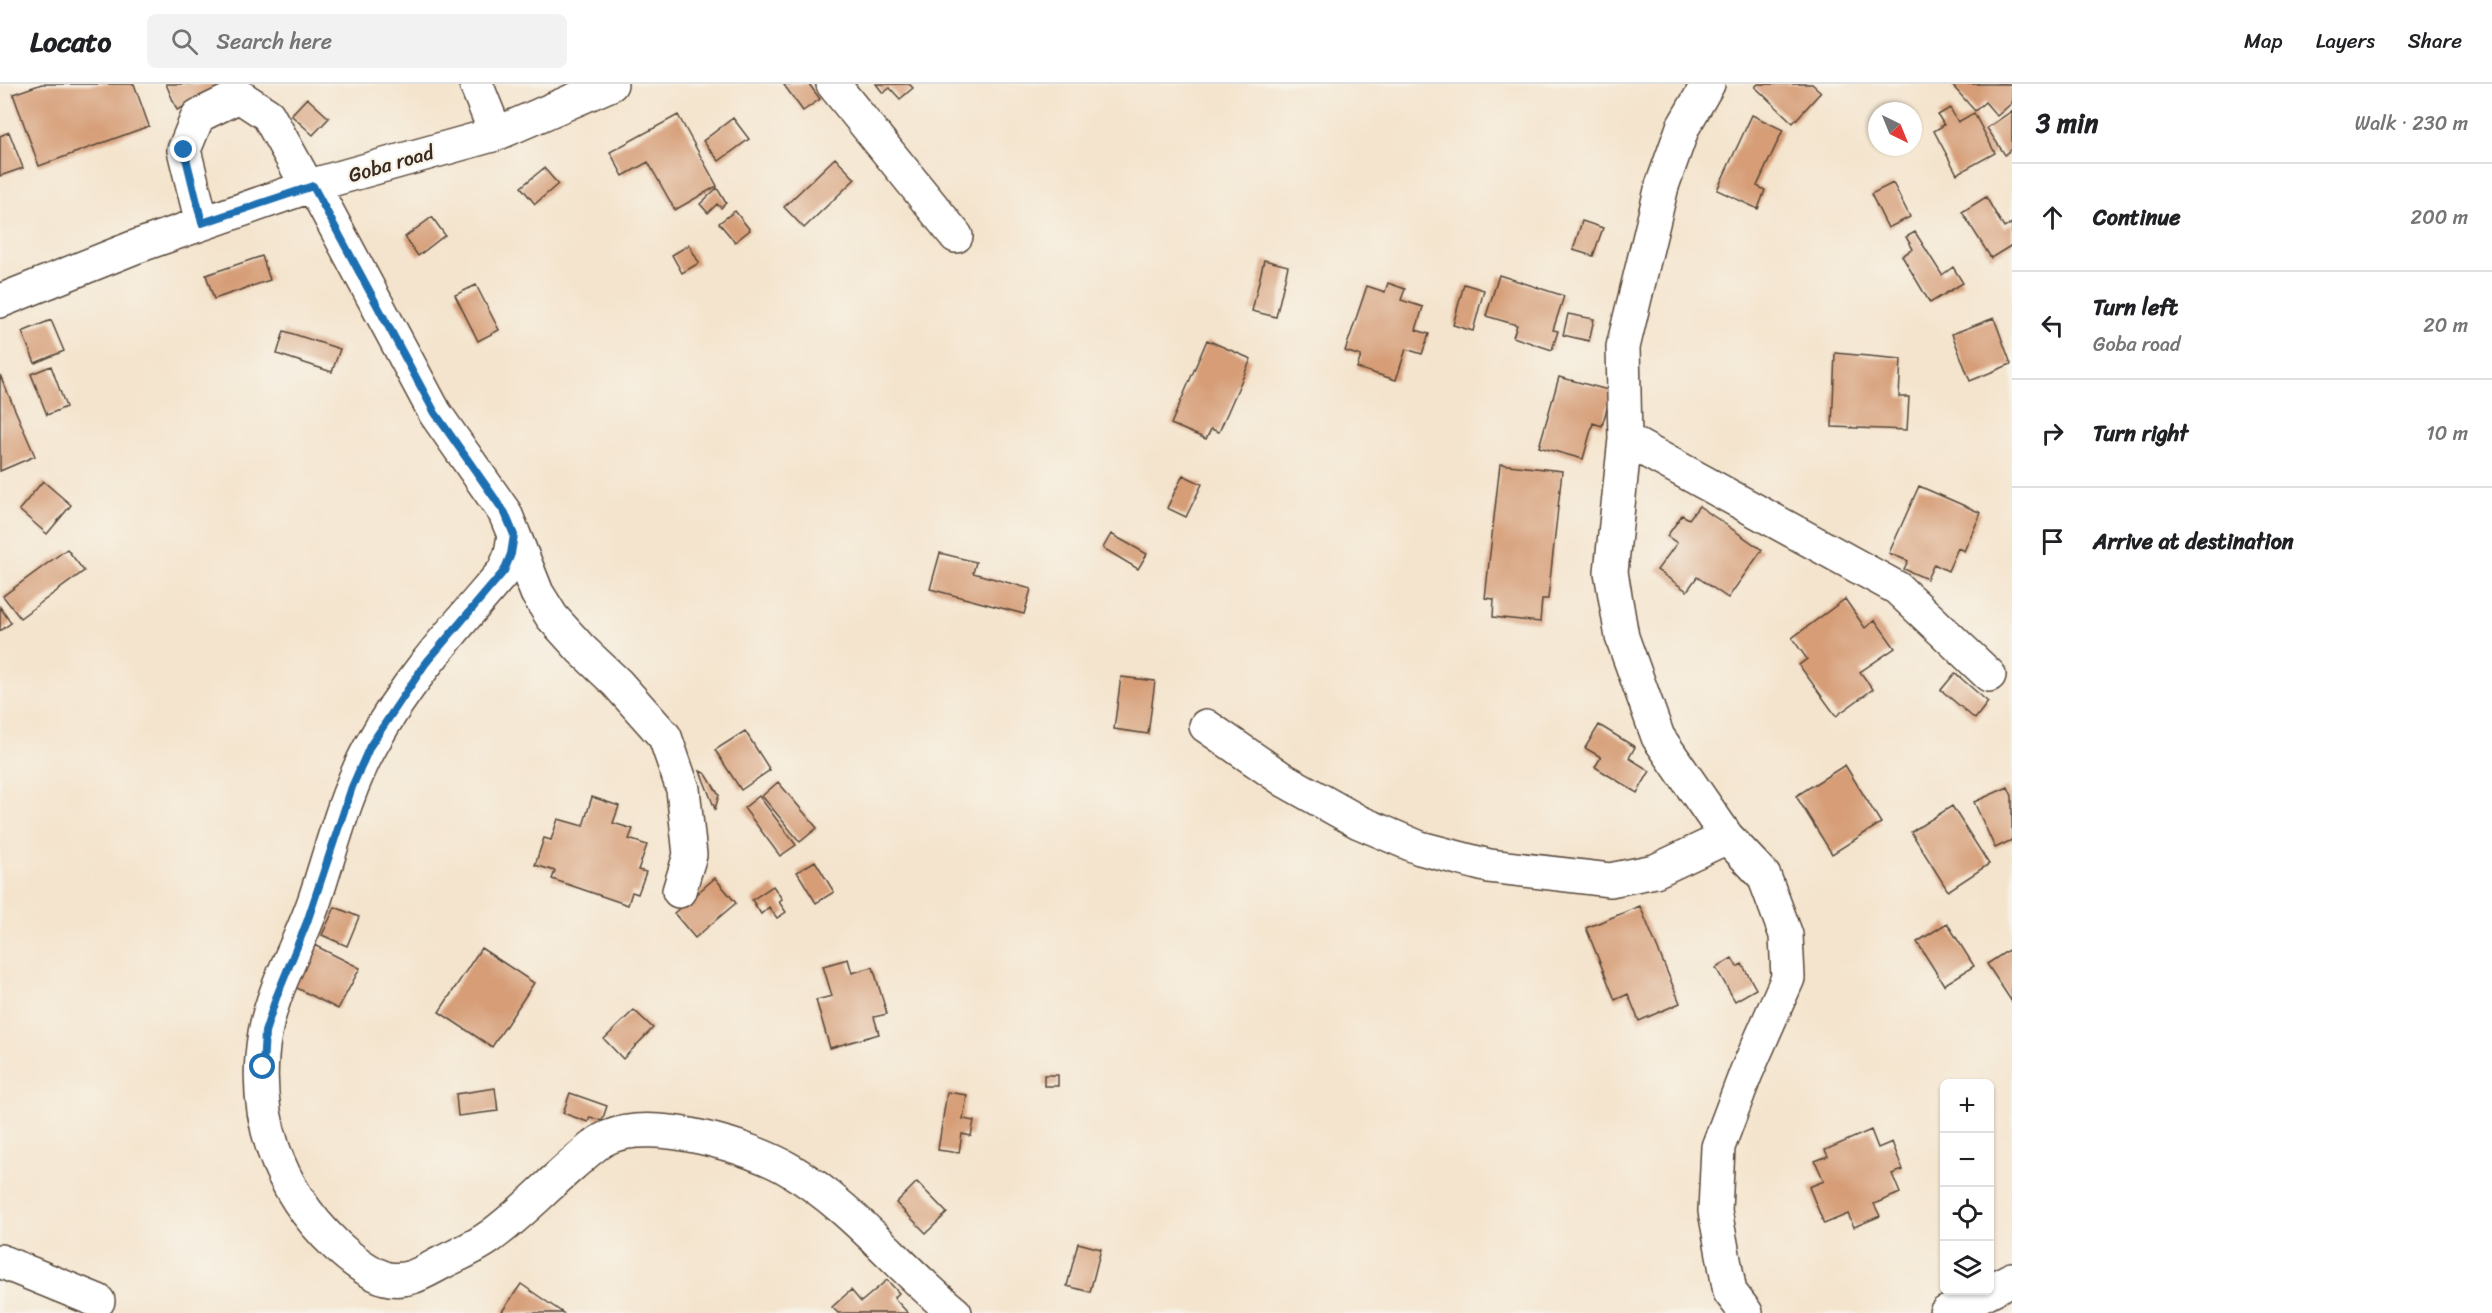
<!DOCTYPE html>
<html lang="en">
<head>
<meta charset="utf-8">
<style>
	:root { --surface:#fff; --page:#f2f2f2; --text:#202124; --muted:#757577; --line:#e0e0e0 }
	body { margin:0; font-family:Sriracha,sans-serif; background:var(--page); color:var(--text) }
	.controls { position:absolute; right:18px; bottom:18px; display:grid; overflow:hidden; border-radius:9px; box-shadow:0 2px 4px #0004 }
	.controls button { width:54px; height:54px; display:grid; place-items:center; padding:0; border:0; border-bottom:2px solid var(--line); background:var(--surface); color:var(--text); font:30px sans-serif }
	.compass { position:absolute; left:1868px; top:18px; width:54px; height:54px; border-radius:50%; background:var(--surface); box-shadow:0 2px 4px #0004; rotate:137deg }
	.stop { position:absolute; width:18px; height:18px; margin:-14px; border:4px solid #1f6fb2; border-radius:50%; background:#fff }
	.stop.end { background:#1f6fb2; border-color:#fff; box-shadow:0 2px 6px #0008 }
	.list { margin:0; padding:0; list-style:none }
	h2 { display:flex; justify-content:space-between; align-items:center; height:78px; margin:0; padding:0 24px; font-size:26px }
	h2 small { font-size:20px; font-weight:400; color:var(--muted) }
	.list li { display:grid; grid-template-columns:39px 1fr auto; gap:18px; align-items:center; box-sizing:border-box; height:108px; padding:0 24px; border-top:2px solid var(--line) }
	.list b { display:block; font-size:22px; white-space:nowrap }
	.list p { margin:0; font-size:20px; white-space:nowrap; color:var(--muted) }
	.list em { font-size:20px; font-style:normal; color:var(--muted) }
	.icon { flex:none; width:33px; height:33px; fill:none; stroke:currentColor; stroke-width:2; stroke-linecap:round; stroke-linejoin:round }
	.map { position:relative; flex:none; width:2012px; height:1229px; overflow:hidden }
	header { display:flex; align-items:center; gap:36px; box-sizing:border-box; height:84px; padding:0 30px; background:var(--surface); border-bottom:2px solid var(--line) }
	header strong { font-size:28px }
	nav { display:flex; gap:33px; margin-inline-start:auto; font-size:21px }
	.search { width:420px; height:54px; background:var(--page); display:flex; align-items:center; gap:15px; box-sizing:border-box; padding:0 21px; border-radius:9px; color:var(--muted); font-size:22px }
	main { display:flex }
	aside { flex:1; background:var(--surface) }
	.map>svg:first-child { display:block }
	.building { fill:#d69d77 }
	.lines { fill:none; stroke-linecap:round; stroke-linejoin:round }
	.minor-casing { stroke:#574638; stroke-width:36 }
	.minor { stroke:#fff; stroke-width:33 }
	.route { stroke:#1f6fb2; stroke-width:8 }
	.labels { text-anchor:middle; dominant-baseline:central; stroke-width:4.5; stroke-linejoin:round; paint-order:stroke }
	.street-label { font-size:20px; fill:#3b2a1e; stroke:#f7f3e8 }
</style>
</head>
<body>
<header>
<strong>Locato</strong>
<div class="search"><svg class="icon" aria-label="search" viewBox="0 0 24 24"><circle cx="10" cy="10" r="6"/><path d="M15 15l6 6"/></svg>Search here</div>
<nav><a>Map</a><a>Layers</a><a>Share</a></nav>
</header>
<main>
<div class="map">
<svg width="2012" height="1229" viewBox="0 0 2012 1229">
	<rect width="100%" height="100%" fill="#f7f3e8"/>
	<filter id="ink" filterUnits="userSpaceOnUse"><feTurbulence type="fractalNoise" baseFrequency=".0167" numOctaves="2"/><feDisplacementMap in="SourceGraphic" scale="12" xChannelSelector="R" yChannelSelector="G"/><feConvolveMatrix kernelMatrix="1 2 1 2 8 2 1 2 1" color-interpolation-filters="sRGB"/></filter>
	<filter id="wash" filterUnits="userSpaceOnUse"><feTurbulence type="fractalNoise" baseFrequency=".008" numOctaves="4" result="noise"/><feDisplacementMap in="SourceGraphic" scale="24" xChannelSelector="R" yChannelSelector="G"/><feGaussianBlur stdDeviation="1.35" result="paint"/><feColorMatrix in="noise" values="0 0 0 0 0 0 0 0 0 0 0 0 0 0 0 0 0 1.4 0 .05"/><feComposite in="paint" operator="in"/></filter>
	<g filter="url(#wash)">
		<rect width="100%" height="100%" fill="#f4e4cd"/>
		<g id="blocks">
			<path class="building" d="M42,0H134L149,42L39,82L13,10Z
				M166,0H237L177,26Z
				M786,0H809L820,15L803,27L784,1Z
				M876,0H909L913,4L900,15L890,4L883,9Z
				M1758,0H1812L1821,8L1793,39L1755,3Z
				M1951,0H2012V19L1997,32L1985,18L1975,27Z
				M307,14L329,34L313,51L291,31Z
				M1950,24L1958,38L1974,29L1995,69L1957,90L1934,47L1944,41L1938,31Z
				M2012,27V65L2005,71L1987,44Z
				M678,31L717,102L675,126L648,78L623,92L610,68Z
				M1752,31L1783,46L1757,102L1765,106L1758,125L1717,106Z
				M733,34L749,55L719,77L703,57Z
				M9,48L23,84L0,92V52Z
				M835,74L855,95L804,144L784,123Z
				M544,84L558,100L535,120L521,103Z
				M1893,99L1910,133L1888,144L1871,110Z
				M717,104L726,119L721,124L717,120L708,129L700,120Z
				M1986,113L2004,144L2012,139V161L1991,174L1962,128Z
				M735,127L750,146L735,158L719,139Z
				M432,133L445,151L418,172L405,153Z
				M1582,137L1603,144L1593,172L1573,166Z
				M1915,148L1942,191L1953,183L1963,199L1930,219L1902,172L1913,165L1906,153Z
				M689,161L699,179L682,189L672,171Z
				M262,172L270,196L214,215L206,191Z
				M1264,176L1288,182L1276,233L1252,227Z
				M1499,191L1564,212L1553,246L1558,247L1552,266L1513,253L1517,241L1486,232Z
				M1388,199L1405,205L1401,216L1423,223L1416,246L1429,250L1422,270L1406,265L1396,296L1357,284L1361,272L1345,267L1367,202L1385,208Z
				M1464,200L1484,206L1473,247L1453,241Z
				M476,201L499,246L478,257L455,211Z
				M1568,230L1594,235L1589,257L1563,251Z
				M1994,234L2011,280L1970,297L1952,250Z
				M51,236L64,267L35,279L22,248Z
				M284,247L340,265L332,288L277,270Z
				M1207,256L1251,275L1219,348L1211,345L1206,355L1171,340Z
				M1835,269L1901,275L1899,313H1909L1907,346L1832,343Z
				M51,282L66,323L47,331L31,290Z
				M0,291L35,372L0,387Z
				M1559,293L1612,307L1602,342L1593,339L1583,375L1539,363Z
				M1500,380L1562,387L1548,515H1542L1540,538L1493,533L1494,515L1485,514Z
				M1183,391L1202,400L1186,433L1167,424Z
				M43,397L71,421L47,450L19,426Z
				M1919,402L1981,429L1964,467L1958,464L1948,487L1934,480L1927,495L1904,485L1908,477L1889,469Z
				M1699,422L1762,466L1728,514L1697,493L1687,507L1657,486L1677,459L1667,452L1682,431L1689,435Z
				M1111,450L1147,470L1138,485L1103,464Z
				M67,465L84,487L20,534L3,512Z
				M940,469L976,478L973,489L1031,505L1024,530L930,505Z
				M1845,515L1865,544L1875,536L1895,564L1860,588L1873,605L1836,632L1799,581L1807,575L1792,554Z
				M0,523L11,539L0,547Z
				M1955,589L1988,618L1975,635L1941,606Z
				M1121,593L1155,597L1148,650L1114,645Z
				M1599,641L1635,663L1629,674L1650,687L1637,709L1595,683L1601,673L1585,664Z
				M745,647L770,686L741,706L715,666Z
				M1845,681L1881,739L1832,770L1796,712Z
				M700,687L706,690L719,711L715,725Z
				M778,698L817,744L800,758L762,712Z
				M2008,703L2012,712V756L1995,764L1974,718Z
				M759,712L796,761L780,772L744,724Z
				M592,713L619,722L613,739L633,745L629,755L647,761L638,786L646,788L638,810L632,808L628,821L552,795L555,787L535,781L544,754L551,756L558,735L583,742Z
				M1952,722L1989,780L1948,807L1911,748Z
				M815,777L834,808L816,819L797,788Z
				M715,794L736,819L695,854L674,829Z
				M773,802L782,815L779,818L786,828L777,834L769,823L761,830L752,816Z
				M1640,822L1680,919L1639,937L1628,910L1615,916L1586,844Z
				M335,823L359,833L347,862L322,851Z
				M1947,839L1974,882L1944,901L1917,858Z
				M314,861L360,884L338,925L293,902Z
				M481,864L534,899L492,963L439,928Z
				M2010,865L2012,868V918L1987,880Z
				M1732,874L1737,883L1742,880L1756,905L1735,917L1716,884Z
				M848,875L852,889L873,883L887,930L874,933L879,950L830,964L816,916L832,912L823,882Z
				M634,926L653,944L623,975L604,955Z
				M1044,991H1058V1002H1044Z
				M495,1004L498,1027L458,1032L456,1010Z
				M947,1008L967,1011L963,1035L974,1037L971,1052L962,1050L959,1069L938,1066Z
				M570,1009L607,1022L602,1037L590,1033L588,1038L563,1029Z
				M1871,1046L1878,1064L1892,1058L1903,1086L1892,1090L1900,1109L1874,1120L1880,1132L1854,1143L1848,1130L1824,1140L1809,1103L1824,1097L1815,1077L1828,1072L1825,1066Z
				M917,1098L947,1129L926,1149L896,1119Z
				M1078,1159L1101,1165L1090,1208L1067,1202Z
				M887,1196L899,1209L894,1214L908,1229H838L832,1223L851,1206L861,1218Z
				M521,1200L563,1229H501Z"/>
		</g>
	</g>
	<g filter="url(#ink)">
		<use href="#blocks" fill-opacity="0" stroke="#574638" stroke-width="1.5"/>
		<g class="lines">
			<g class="minor-casing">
				<path id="minor" d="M476,0L496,50
					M833,0L956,152
					M1708,0L1683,43L1662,102L1623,263L1625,355L1611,488L1622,553L1658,653L1727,753L1764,792L1786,851L1788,894L1746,989L1718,1063L1715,1127L1730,1208L1746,1229
					M313,101L435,329L505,429L514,451L511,470L504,487C457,542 407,596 372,660C345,708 332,764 315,815C300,860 273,903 265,949C251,1030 277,1105 336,1161C350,1174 367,1188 385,1194C406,1200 424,1188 441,1179C457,1171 474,1164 488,1154C518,1133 545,1104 573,1080C584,1071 596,1058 609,1053C654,1034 750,1062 790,1086C853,1123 899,1184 955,1229
					M202,139L184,66L198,32L239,12L268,31L308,103
					M0,217L135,163L313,101L496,50L611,0
					M1625,355L1897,504L1989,591
					M514,451L537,509L552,533L581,565L617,599L665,653L683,705L690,771L679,807
					M1206,642L1284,696L1359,738L1420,764L1489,782L1610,796L1655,787L1727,753
					M0,1177L98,1217
					M1946,1229L2012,1195"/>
			</g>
			<use href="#minor" class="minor"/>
		</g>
	</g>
	<g class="lines" filter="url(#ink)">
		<path class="route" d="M184,66L202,139L313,102L435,329L505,429L514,451L511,470L504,487L425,580L370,662L352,703L307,838L276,914L265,948L263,983"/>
	</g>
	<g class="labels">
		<g class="street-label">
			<text transform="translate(391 80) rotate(-16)">Goba road</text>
		</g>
	</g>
</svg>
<div class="controls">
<button>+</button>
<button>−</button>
<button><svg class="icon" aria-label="locate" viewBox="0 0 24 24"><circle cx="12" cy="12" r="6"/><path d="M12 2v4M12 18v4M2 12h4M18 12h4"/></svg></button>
<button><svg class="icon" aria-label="layers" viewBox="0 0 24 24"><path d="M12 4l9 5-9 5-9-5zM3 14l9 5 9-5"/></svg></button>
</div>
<svg class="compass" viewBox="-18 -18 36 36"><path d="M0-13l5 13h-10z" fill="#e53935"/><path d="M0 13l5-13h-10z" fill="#757577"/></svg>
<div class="stop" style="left:263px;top:983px"></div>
<div class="stop end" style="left:184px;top:66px"></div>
</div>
<aside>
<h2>3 min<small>Walk · 230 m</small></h2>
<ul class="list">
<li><svg class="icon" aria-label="ahead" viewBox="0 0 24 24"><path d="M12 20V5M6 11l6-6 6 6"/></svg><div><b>Continue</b></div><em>200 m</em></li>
<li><svg class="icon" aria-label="left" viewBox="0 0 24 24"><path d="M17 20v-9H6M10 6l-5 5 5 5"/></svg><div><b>Turn left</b><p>Goba road</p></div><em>20 m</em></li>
<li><svg class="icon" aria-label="right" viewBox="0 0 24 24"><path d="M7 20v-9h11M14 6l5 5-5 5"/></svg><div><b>Turn right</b></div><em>10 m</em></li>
<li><svg class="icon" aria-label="arrive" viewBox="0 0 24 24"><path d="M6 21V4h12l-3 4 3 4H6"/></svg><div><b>Arrive at destination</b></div></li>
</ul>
</aside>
</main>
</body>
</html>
